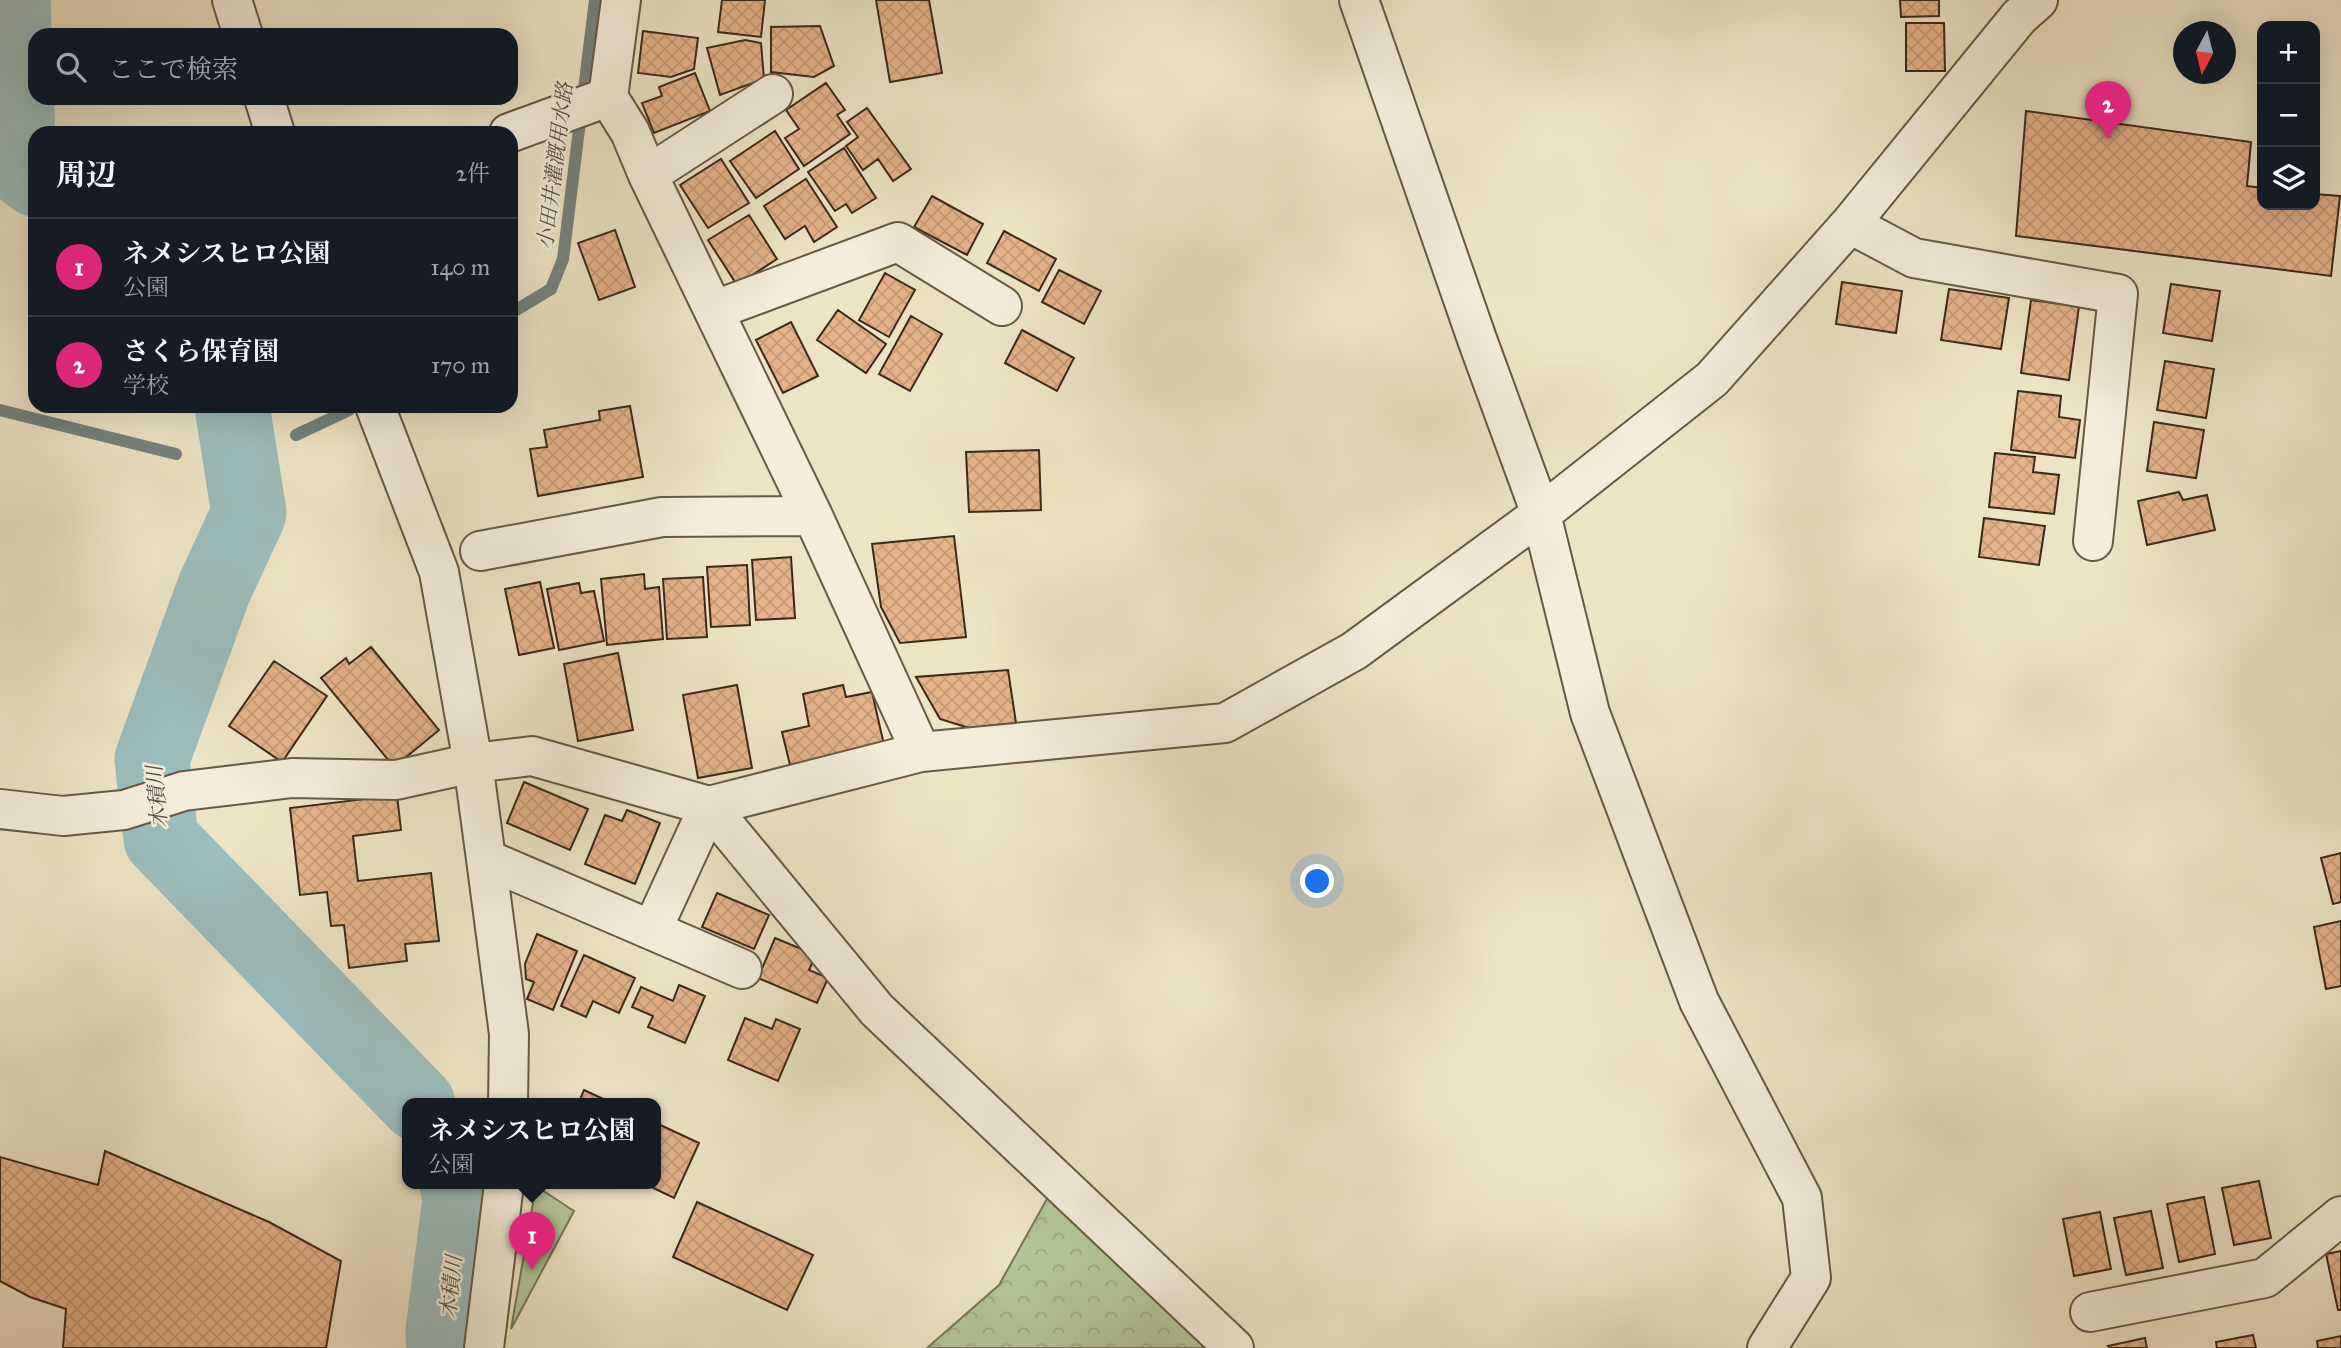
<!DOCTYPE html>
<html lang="ja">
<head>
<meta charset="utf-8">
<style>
	:root { --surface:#171b24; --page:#20242c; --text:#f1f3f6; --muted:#9ea1a6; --line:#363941; --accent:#db2777 }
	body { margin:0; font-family:"IM FELL Great Primer","Noto Serif JP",serif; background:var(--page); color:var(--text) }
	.controls { position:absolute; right:21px; top:21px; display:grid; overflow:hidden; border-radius:14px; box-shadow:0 7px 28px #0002 }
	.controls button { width:63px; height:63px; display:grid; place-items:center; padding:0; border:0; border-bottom:2px solid var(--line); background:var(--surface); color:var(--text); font:35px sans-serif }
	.compass { position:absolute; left:2173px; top:21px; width:63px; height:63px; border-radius:50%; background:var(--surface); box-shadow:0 7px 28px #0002; rotate:187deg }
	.you { position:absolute; left:1318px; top:882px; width:24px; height:24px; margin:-18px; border:5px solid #fff; border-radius:50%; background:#1a73e8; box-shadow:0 0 0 10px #1a73e833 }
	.badge { display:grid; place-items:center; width:46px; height:46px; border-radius:50%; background:var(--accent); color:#fff; font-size:23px; font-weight:700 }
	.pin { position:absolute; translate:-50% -58px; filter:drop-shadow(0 2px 4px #0008) }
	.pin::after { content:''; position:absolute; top:37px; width:24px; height:21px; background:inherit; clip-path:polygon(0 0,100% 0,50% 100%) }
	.popup { position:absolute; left:402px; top:1098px; width:259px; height:91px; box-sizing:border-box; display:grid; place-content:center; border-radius:14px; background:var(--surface); filter:drop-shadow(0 2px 5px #0005); font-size:23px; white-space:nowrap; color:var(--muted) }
	.popup b { font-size:26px; color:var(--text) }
	.popup::after { content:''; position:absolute; left:50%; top:100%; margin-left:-14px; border:14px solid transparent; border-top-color:var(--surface) }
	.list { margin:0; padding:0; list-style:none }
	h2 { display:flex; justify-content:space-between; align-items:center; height:91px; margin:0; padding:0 28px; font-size:30px }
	h2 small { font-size:23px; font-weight:400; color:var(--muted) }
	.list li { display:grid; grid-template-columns:46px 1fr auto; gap:21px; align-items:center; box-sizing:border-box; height:98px; padding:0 28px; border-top:2px solid var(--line) }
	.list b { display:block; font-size:26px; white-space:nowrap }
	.list p { margin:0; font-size:23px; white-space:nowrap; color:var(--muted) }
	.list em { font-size:23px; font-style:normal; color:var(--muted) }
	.icon { flex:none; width:38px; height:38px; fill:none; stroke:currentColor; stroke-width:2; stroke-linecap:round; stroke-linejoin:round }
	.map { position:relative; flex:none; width:2341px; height:1348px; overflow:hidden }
	.search { position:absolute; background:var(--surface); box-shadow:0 7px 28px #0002; left:28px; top:28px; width:490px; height:77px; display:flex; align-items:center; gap:18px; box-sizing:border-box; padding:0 24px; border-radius:21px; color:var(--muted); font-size:26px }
	.panel { position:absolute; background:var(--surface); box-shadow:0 7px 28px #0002; left:28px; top:126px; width:490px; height:287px; border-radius:21px }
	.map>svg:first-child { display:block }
	.green { fill:#b4c597; stroke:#787758; stroke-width:2 }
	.forest { fill:url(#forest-crowns); stroke:#787758; stroke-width:2 }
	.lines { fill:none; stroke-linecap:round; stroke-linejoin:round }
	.stream { stroke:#75827b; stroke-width:12 }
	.river { stroke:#9bbdbc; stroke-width:75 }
	.building { fill:url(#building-cross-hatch); stroke:#3b291a; stroke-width:2 }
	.street-casing { stroke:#685844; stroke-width:42 }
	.street { stroke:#f3edd9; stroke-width:38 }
	.labels { text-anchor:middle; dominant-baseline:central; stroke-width:5; stroke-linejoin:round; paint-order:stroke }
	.water-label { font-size:21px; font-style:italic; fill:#534e42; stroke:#f3edd9 }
</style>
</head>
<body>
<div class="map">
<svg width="2341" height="1348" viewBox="0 0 2341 1348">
	<defs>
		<pattern id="forest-crowns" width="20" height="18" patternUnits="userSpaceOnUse" patternTransform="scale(1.75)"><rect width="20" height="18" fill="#b4c597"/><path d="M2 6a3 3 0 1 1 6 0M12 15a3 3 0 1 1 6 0" fill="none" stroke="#9ca982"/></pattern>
		<pattern id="building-cross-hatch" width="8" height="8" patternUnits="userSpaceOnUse" patternTransform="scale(1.75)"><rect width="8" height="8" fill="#e4b38a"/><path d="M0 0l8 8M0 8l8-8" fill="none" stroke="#c49a76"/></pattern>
	</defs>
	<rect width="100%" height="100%" fill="#ede4c4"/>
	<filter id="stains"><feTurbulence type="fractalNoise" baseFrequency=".00286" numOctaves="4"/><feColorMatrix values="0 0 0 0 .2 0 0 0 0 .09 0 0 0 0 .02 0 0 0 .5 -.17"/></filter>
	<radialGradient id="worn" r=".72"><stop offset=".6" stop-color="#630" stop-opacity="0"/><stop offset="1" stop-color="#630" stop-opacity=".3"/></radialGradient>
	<path class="green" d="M536,1186L574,1211L511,1329Z"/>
	<path class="forest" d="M1052,1190L1208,1348H927L999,1285Z"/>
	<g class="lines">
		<path class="stream" d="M511,313L551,289L563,259L595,0
			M0,410L176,454
			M296,435L349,410"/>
		<path class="river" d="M13,0L19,166L35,179
			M232,406L249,513L214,589L152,759L161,839L418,1104
			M444,1348L443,1331L460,1199L457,1184"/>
	</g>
	<path class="building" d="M722,0H765L761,37L718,32Z
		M876,0H929L942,73L890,82Z
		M1900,0H1939V16L1901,17Z
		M1906,23H1944L1945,71H1906Z
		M820,26L834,66L814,77L771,72V27Z
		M643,31L698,38L694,69L671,77L638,73Z
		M745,40L761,43L764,79L720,95L707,48Z
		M695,73L710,111L654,133L642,103L662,96L659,87Z
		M826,83L845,110L837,115L850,134L804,166L785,138L799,129L786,110Z
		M867,108L911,169L893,181L878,159L863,170L846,146L858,137L847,122Z
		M2026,111L2251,142L2247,186L2262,188V205H2315V194L2340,196L2331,276L2016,236Z
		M775,131L799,169L756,198L730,161Z
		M844,148L876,198L852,213L846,204L835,211L808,172Z
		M721,159L749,203L708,228L680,185Z
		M806,179L837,227L814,242L805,226L785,239L764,206Z
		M932,196L983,224L967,255L914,227Z
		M749,215L777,259L737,285L708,240Z
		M615,230L635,287L599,300L578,243Z
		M1004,231L1056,259L1039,291L987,263Z
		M1059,270L1101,291L1084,324L1042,302Z
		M885,273L915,290L889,337L859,320Z
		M1842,282L1902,291L1896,333L1836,324Z
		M2171,284L2220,291L2212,341L2163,333Z
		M1949,289L2009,298L2001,349L1941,340Z
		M2031,300L2079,306L2069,380L2021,373Z
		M838,310L886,344L866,373L817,340Z
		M911,316L942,334L910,391L879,374Z
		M791,322L818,376L783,393L756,340Z
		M1022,330L1074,358L1057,391L1005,363Z
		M2165,361L2214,369L2206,418L2157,410Z
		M2018,391L2061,396L2059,417L2080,420L2075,458L2011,450Z
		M630,406L643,477L538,496L530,449L547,447L544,430L600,420L599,411Z
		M2154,422L2204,430L2196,478L2147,471Z
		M1039,450L1041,510L969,512L966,452Z
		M1995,453L2035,457L2033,472L2059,475L2054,514L1989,507Z
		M2179,492L2183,500L2207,495L2215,530L2147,545L2138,501Z
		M1984,518L2045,526L2039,565L1979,557Z
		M954,536L966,637L900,643L881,607L872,544Z
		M791,557L795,618L756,620L752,560Z
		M747,565L750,625L711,627L707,567Z
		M644,574L645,589L659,587L663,639L607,645L601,579Z
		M703,577L707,637L667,639L663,579Z
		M540,582L554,648L519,655L505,589Z
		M579,583L581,593L594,591L604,641L559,650L547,589Z
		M371,647L439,730L394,767L321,678L346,658L349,664Z
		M618,653L633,730L578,741L564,664Z
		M274,661L327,696L282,762L229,726Z
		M1008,670L1016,723L969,728L940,719L916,677Z
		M737,685L752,768L698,778L683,695Z
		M843,685L846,697L872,692L884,745L790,765L782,732L809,726L803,694Z
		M524,782L588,809L570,850L507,823Z
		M397,795L401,830L353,836L358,881L431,873L439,941L405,944L407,961L349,968L344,925L331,926L327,892L300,895L290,808Z
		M627,810L660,823L635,884L585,864L605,815L622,821Z
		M2341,853V902L2333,904L2321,858Z
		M717,893L769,915L754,949L702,927Z
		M2341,921V986L2326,989L2314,927Z
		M537,934L577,951L553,1010L527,999L534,982L526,979L525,964Z
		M775,938L816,955L809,970L828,978L817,1003L758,978Z
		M584,955L635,978L619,1013L593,1001L586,1017L561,1006Z
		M679,985L705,996L685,1043L648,1027L653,1016L632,1007L641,987L673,1001Z
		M745,1018L772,1029L776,1019L800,1029L778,1081L728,1060Z
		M584,1090L614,1104H578Z
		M656,1123L699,1143L674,1198L645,1184H656Z
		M105,1151L269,1222L341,1261L326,1348H63L66,1309L30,1297L0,1281V1157L98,1185Z
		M2259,1181L2271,1238L2234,1245L2222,1188Z
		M2204,1197L2215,1254L2179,1262L2167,1204Z
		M697,1202L813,1255L787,1310L673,1257Z
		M2151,1211L2163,1268L2126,1275L2114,1218Z
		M2100,1212L2111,1269L2074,1276L2063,1219Z
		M2341,1251V1310H2338L2326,1254Z
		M2253,1335L2256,1348H2217L2216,1342Z
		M2341,1336V1348H2318L2317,1341Z
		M2145,1338L2147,1348H2109L2108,1346Z"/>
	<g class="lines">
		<g class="street-casing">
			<path id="street" d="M232,0L243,35
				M621,0L608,97L630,132L648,175L813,516L921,752
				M1359,0L1478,342L1541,514L1590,713L1699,1001L1802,1198L1811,1278L1767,1348
				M264,98L275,133
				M509,133L608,97
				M648,175L773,94
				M1850,224L1914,258L2118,294L2093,541
				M715,310L898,242L1002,306
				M375,406L439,572L473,763L486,859L509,1034L508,1104
				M480,551L662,517L813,516
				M709,806L877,1010L1234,1348
				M0,809L63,816L124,810L184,791L292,778L396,780L473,763L532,756L709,806L921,752L1225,723L1354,651L1541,514L1712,379L1850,224L2019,17L2038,0
				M486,859L742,969
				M652,930L709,806
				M2090,1312L2265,1278L2341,1216
				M484,1348L504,1184"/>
		</g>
		<use href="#street" class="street"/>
	</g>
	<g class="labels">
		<g class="water-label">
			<text transform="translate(555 166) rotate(-83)">小田井灌漑用水路</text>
			<text transform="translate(157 797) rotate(-95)">木積川</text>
			<text transform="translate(451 1287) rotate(-84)">木積川</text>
		</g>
	</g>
	<rect width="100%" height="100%" filter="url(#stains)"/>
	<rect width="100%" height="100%" fill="url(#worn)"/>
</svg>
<div class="controls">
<button>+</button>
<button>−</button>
<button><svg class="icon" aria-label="layers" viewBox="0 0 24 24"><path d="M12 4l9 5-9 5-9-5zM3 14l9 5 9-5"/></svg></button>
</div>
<svg class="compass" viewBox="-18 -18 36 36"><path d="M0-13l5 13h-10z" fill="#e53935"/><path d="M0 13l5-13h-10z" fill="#9ea1a6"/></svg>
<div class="you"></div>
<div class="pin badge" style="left:532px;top:1270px">1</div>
<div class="popup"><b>ネメシスヒロ公園</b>公園</div>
<div class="pin badge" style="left:2108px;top:139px">2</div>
<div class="search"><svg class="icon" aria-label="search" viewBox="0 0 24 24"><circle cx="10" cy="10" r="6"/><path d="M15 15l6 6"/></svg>ここで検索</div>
<section class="panel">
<h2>周辺<small>2件</small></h2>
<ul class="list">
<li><span class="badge">1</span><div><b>ネメシスヒロ公園</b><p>公園</p></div><em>140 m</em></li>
<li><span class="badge">2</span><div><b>さくら保育園</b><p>学校</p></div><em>170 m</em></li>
</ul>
</section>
</div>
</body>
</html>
